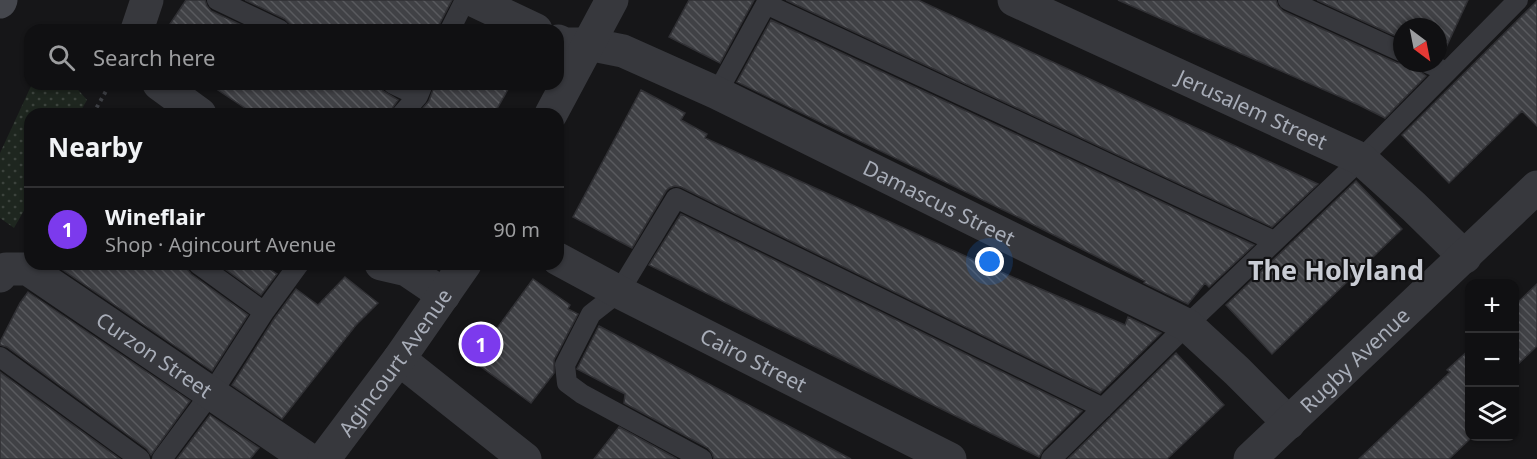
<!DOCTYPE html>
<html lang="en">
<head>
<meta charset="utf-8">
<style>
	:root { --surface:#101012; --page:#1e1e20; --text:#f1f3f6; --muted:#9c9d9f; --line:#303032; --accent:#7c3aed }
	body { margin:0; font-family:"Noto Sans",sans-serif; background:var(--page); color:var(--text) }
	.controls { position:absolute; right:18px; bottom:18px; display:grid; overflow:hidden; border-radius:12px; box-shadow:0 2px 4px #0004 }
	.controls button { width:54px; height:54px; display:grid; place-items:center; padding:0; border:0; border-bottom:2px solid var(--line); background:var(--surface); color:var(--text); font:30px sans-serif }
	.compass { position:absolute; left:1393px; top:18px; width:54px; height:54px; border-radius:50%; background:var(--surface); box-shadow:0 2px 4px #0004; rotate:148deg }
	.you { position:absolute; left:990px; top:262px; width:21px; height:21px; margin:-15px; border:4px solid #fff; border-radius:50%; background:#1a73e8; box-shadow:0 0 0 9px #1a73e833 }
	.badge { display:grid; place-items:center; width:39px; height:39px; border-radius:50%; background:var(--accent); color:#fff; font-size:20px; font-weight:700 }
	.pin { position:absolute; translate:-50% -50%; border:3px solid #fff; box-shadow:0 2px 6px #0006 }
	.list { margin:0; padding:0; list-style:none }
	h2 { display:flex; justify-content:space-between; align-items:center; height:78px; margin:0; padding:0 24px; font-size:26px }
	h2 small { font-size:20px; font-weight:400; color:var(--muted) }
	.list li { display:grid; grid-template-columns:39px 1fr auto; gap:18px; align-items:center; box-sizing:border-box; height:84px; padding:0 24px; border-top:2px solid var(--line) }
	.list b { display:block; font-size:22px; white-space:nowrap }
	.list p { margin:0; font-size:20px; white-space:nowrap; color:var(--muted) }
	.list em { font-size:20px; font-style:normal; color:var(--muted) }
	.icon { flex:none; width:33px; height:33px; fill:none; stroke:currentColor; stroke-width:2; stroke-linecap:round; stroke-linejoin:round }
	.map { position:relative; flex:none; width:1537px; height:459px; overflow:hidden }
	.search { position:absolute; background:var(--surface); box-shadow:0 2px 4px #0004; left:24px; top:24px; width:540px; height:66px; display:flex; align-items:center; gap:15px; box-sizing:border-box; padding:0 21px; border-radius:18px; color:var(--muted); font-size:22px }
	.panel { position:absolute; background:var(--surface); box-shadow:0 2px 4px #0004; left:24px; top:108px; width:540px; height:162px; border-radius:18px }
	.map>svg:first-child { display:block }
	.grass { fill:url(#grass-dots) }
	.building { fill:url(#building-back-hatch); stroke:#303034; stroke-width:1.5 }
	.lines { fill:none; stroke-linecap:round; stroke-linejoin:round }
	.path { stroke:#3d3f44; stroke-width:4; stroke-dasharray:3 4.5; stroke-linecap:butt }
	.lane { stroke:#37383d; stroke-width:20 }
	.street { stroke:#37383d; stroke-width:33 }
	.secondary { stroke:#45474d; stroke-width:33 }
	.labels { text-anchor:middle; dominant-baseline:central; stroke-width:4.5; stroke-linejoin:round; paint-order:stroke }
	.street-label { font-size:21px; fill:#a8adb8; stroke:#111113 }
	.district-label { font-size:27px; font-weight:bold; fill:#c9ccd4; stroke:#111113 }
</style>
</head>
<body>
<div class="map">
<svg width="1537" height="459" viewBox="0 0 1537 459">
	<defs>
		<pattern id="grass-dots" width="8" height="8" patternUnits="userSpaceOnUse" patternTransform="scale(1.5)"><rect width="8" height="8" fill="#1e261f"/><path d="M2 2h.1M6 6h.1" fill="none" stroke="#3c433d" stroke-width="1.8" stroke-linecap="round"/></pattern>
		<pattern id="building-back-hatch" width="6" height="6" patternUnits="userSpaceOnUse" patternTransform="scale(1.5)"><rect width="6" height="6" fill="#404145"/><path d="M-1 5l2 2M0 0l6 6M5-1l2 2" fill="none" stroke="#595a5e"/></pattern>
	</defs>
	<rect width="100%" height="100%" fill="#161618"/>
	<path class="grass" d="M32,84H73L87,100L79,114H30V200L14,228L0,218V153Z"/>
	<path class="building" d="M186,0H205L207,6L211,11L252,30H166Z
		M245,0H452L439,25L438,30H292L290,24L285,19Z
		M689,0H754L720,63L669,37Z
		M786,0H918L1318,184L1272,227Z
		M1118,0H1276L1278,6L1283,11L1397,63H1415L1418,70L1426,76L1385,118L1359,105Z
		M1317,0H1468L1442,56L1438,55V27H1402V39Z
		M1537,1V126L1522,111L1449,183L1402,135Z
		M771,20L1254,245L1209,287L1205,283L1188,304L1144,283L1145,281L1018,217L737,82Z
		M209,84H381L383,91L398,100L393,107L390,114H254Z
		M435,84H511L494,114H418L429,101Z
		M641,90L685,113L681,120L707,134L705,138L994,269L1125,325L1128,317L1161,333L1100,393L681,187L675,186L669,188L666,191L632,248L573,217Z
		M1356,181L1402,229L1272,354L1226,305Z
		M681,214L1082,411L1043,450L1039,457L850,364L649,265Z
		M54,264H186L187,269L191,274L248,315L212,371Z
		M218,264H262L277,274L261,295Z
		M345,277L378,303L356,325L282,419L232,385L274,319L296,289L318,305Z
		M533,279L570,305L568,309L578,314L554,360V373L531,403L473,361Z
		M1537,284V346L1515,367V305Z
		M28,292L190,401L151,455L147,449L7,347L0,345V342L20,303Z
		M599,326L781,422L851,459H714L712,453L708,448L624,403L625,394L577,369Z
		M1470,349V436H1473L1449,459H1359L1450,372L1447,370Z
		M1176,353L1224,405L1167,459H1068Z
		M0,372L120,459H0Z
		M210,415L259,448L250,459H177Z
		M619,427L677,459H594Z"/>
	<g class="lines">
		<path class="path" d="M93,114L110,84"/>
		<path class="lane" d="M217,0L280,30
			M1288,0L1402,52
			M450,30L465,0
			M1427,63L1447,72
			M393,84L418,96
			M717,93L766,4L1274,241
			M402,114L418,96L423,84
			M198,264L264,312
			M0,357L140,459
			M162,459L219,382L264,312L299,264
			M702,459L582,394L567,383L565,365L591,314L619,292L676,198L1103,408
			M1051,459L1187,325L1361,159L1518,0"/>
		<g class="street">
			<path d="M473,0L536,30"/>
			<path id="s1" d="M1014,0L1361,159L1414,207L1465,257"/>
			<path d="M137,30L147,0"/>
			<path id="s2" d="M558,41L565,44H588L623,51L717,93L1187,325L1237,371L1289,423"/>
			<path d="M159,84L200,114"/>
			<path d="M551,114L612,0"/>
			<path id="s3" d="M558,259L619,292L950,459"/>
			<path d="M381,264L407,270L444,295"/>
			<path id="s4" d="M0,276L6,269H28L308,459"/>
			<path d="M399,359L525,459"/>
			<path id="s5" d="M324,459L399,359L465,264"/>
			<path id="s6" d="M1250,459L1537,187"/>
		</g>
		<path class="secondary" d="M0,2L1,0"/>
	</g>
	<g class="labels">
		<g class="street-label">
			<text stroke="none"><textPath href="#s1" startOffset="262">Jerusalem Street</textPath></text>
			<text stroke="none"><textPath href="#s2" startOffset="417">Damascus Street</textPath></text>
			<text stroke="none"><textPath href="#s4" startOffset="184">Curzon Street</textPath></text>
			<text stroke="none"><textPath href="#s3" startOffset="220">Cairo Street</textPath></text>
			<text stroke="none"><textPath href="#s6" startOffset="144">Rugby Avenue</textPath></text>
			<text stroke="none"><textPath href="#s5" startOffset="120">Agincourt Avenue</textPath></text>
		</g>
		<g class="district-label">
			<text x="1336" y="269">The Holyland</text>
		</g>
	</g>
</svg>
<div class="controls">
<button>+</button>
<button>−</button>
<button><svg class="icon" aria-label="layers" viewBox="0 0 24 24"><path d="M12 4l9 5-9 5-9-5zM3 14l9 5 9-5"/></svg></button>
</div>
<svg class="compass" viewBox="-18 -18 36 36"><path d="M0-13l5 13h-10z" fill="#e53935"/><path d="M0 13l5-13h-10z" fill="#9c9d9f"/></svg>
<div class="you"></div>
<div class="pin badge" style="left:481px;top:344px">1</div>
<div class="search"><svg class="icon" aria-label="search" viewBox="0 0 24 24"><circle cx="10" cy="10" r="6"/><path d="M15 15l6 6"/></svg>Search here</div>
<section class="panel">
<h2>Nearby<small></small></h2>
<ul class="list">
<li><span class="badge">1</span><div><b>Wineflair</b><p>Shop · Agincourt Avenue</p></div><em>90 m</em></li>
</ul>
</section>
</div>
</body>
</html>
